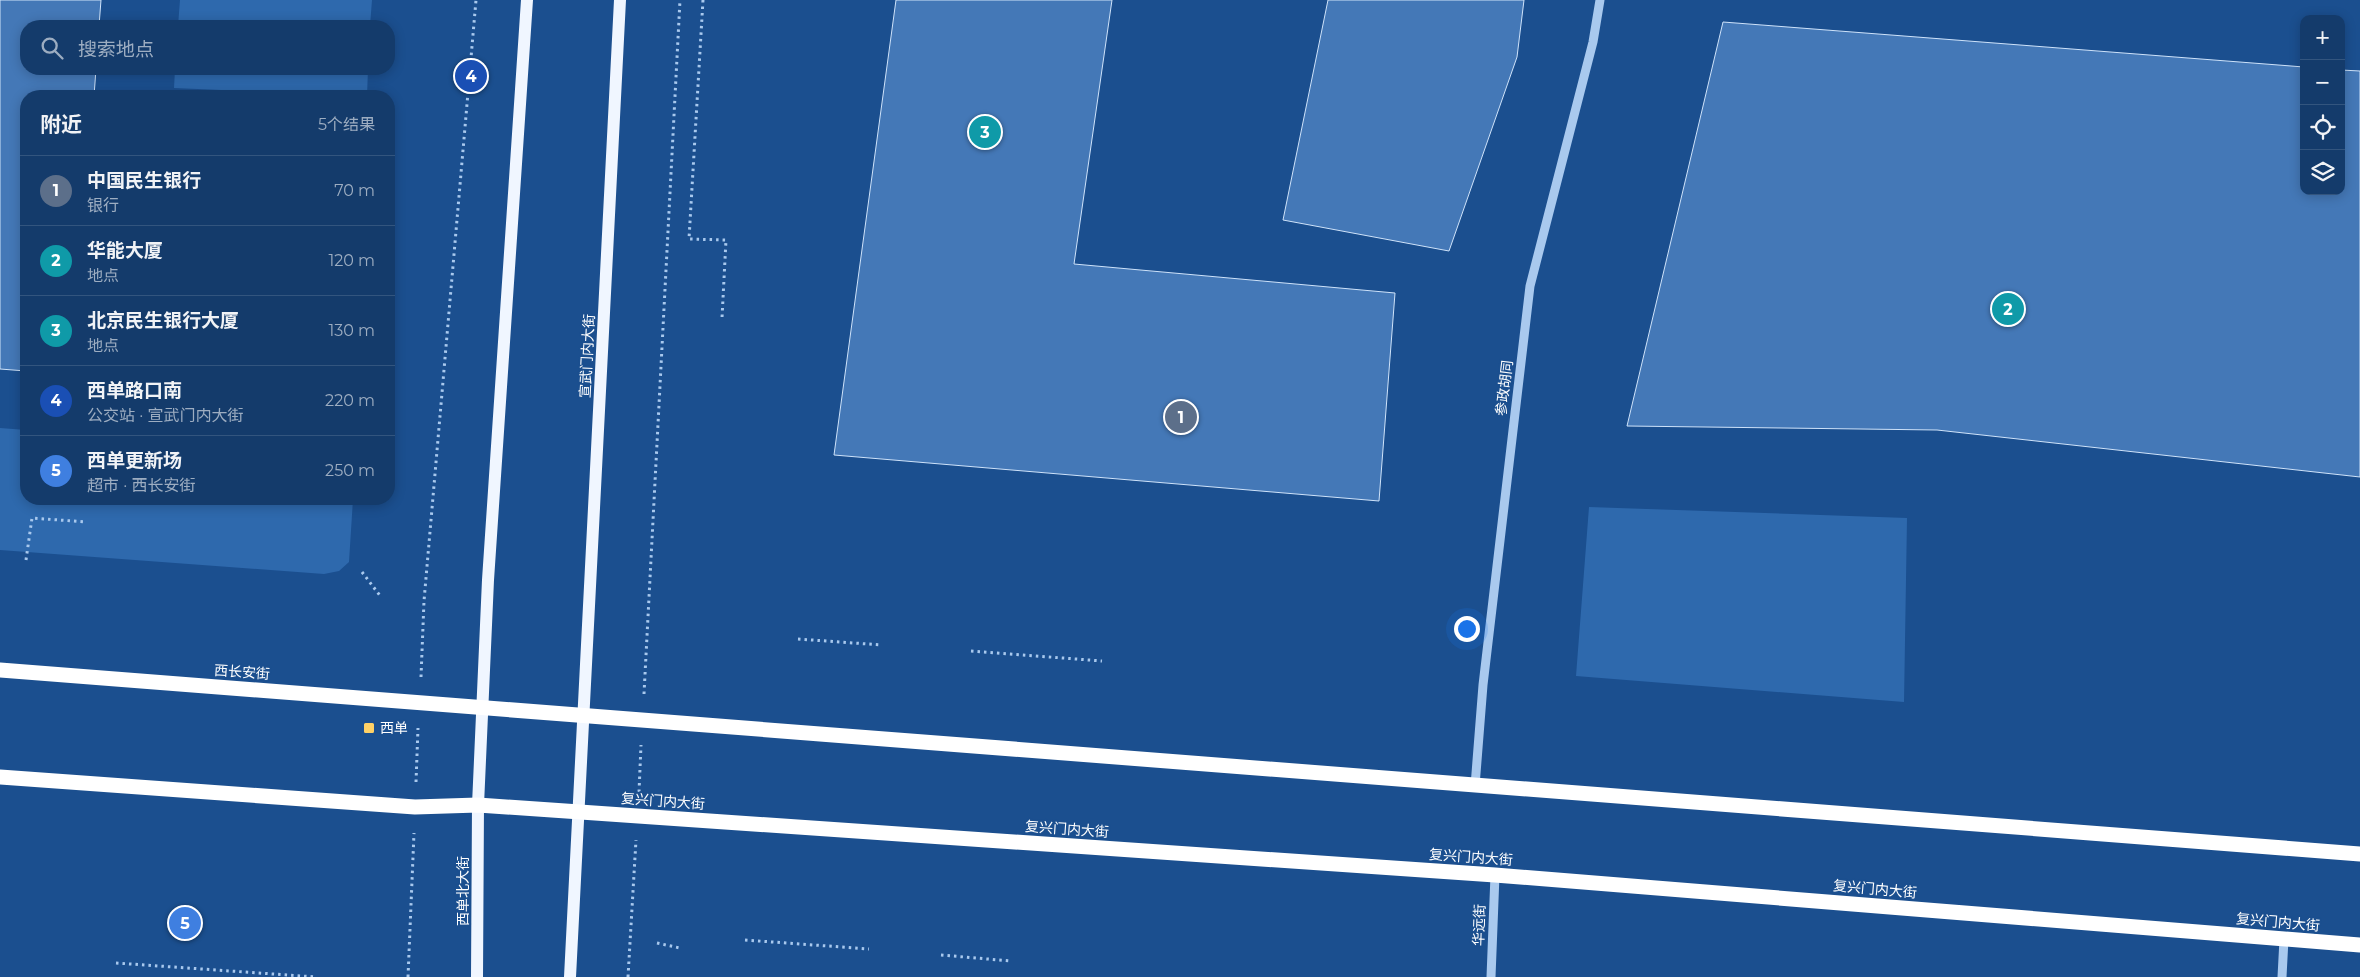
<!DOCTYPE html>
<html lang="zh">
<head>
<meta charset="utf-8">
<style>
	:root { --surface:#143b6b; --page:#1d4271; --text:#f1f3f6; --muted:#9dadc1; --line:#33557e; --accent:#95b2f1 }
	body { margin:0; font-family:Montserrat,"Noto Sans SC",sans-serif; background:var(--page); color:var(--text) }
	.controls { position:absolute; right:15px; top:15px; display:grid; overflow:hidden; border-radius:10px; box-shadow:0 2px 12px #0003 }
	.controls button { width:45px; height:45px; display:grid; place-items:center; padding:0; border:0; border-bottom:1px solid var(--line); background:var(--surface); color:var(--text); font:25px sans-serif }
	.you { position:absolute; left:1466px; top:628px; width:18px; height:18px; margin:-12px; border:4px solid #fff; border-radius:50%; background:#1a73e8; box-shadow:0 0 0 8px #1a73e833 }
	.badge { display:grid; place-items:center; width:32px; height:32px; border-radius:50%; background:var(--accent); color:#fff; font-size:16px; font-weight:700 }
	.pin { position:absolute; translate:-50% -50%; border:2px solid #fff; box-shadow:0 1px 5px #0006 }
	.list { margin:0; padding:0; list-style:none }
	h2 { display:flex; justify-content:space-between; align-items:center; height:65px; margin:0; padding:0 20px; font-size:21px }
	h2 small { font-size:16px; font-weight:400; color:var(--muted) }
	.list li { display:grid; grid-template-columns:32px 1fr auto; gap:15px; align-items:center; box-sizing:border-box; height:70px; padding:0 20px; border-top:1px solid var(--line) }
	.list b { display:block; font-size:19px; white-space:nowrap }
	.list p { margin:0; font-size:16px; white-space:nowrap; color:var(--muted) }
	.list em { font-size:16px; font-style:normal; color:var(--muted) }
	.icon { flex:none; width:28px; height:28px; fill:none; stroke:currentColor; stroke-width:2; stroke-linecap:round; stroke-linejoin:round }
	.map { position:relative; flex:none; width:2360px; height:977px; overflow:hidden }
	.search { position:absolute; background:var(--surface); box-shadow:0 2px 12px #0003; left:20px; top:20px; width:375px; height:55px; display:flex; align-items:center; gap:12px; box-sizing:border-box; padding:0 18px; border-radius:20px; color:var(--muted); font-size:19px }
	.panel { position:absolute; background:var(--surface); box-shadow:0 2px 12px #0003; left:20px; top:90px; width:375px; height:415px; border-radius:20px }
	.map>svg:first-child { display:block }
	.green { fill:#2e69ad }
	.building { fill:#4478b7; stroke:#cfe3fa }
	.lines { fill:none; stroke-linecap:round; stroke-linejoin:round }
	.path { stroke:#a9c9ee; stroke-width:3; stroke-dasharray:2.5 4; stroke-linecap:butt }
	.minor { stroke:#a9c9ee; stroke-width:9 }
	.major { stroke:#f0f6ff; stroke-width:12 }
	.highway { stroke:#fff; stroke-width:15 }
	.poi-dot { fill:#ffd166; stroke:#1b4f8f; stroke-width:2 }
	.labels { text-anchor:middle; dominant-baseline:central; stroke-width:4; stroke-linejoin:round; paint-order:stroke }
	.street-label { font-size:14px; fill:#fff; stroke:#1b4f8f }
	.poi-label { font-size:14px; fill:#fff; stroke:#1b4f8f; text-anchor:start }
</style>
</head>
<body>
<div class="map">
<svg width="2360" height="977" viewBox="0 0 2360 977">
	<rect width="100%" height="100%" fill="#1b4f8f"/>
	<path class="green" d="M180,0H372L370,26H178Z
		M175,69H368L367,96L174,88Z
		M0,428L26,430V499H353L349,562L339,571L324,574L0,550Z
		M1589,507L1907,518L1904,702L1576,676Z"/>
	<path class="building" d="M0,0H101L99,26H26V69H96L94,96H26V371L0,369Z
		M896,0H1112L1074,264L1395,293L1379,501L834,455Z
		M1328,0H1524L1517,57L1449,251L1283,220Z
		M1723,22L2304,67V191H2341V70L2360,71V477L1937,430L1627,426Z"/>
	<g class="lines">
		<path class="path" d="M703,0L689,239L726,240L722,318
			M26,560L32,518L86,522
			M362,572L381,597
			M798,639L882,645
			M971,651L1102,661
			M421,677L424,601L476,0
			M644,694L680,0
			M416,782L418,728
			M639,792L641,745
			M745,940L869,949
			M657,943L680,948
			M941,955L1011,961
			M116,963L316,977
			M408,977L414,833
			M628,977L636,840"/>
		<path class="minor" d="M1475,786L1483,685L1530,286L1593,42L1600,0
			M1491,977L1495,875
			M2282,977L2284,939"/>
		<path class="major" d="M477,977L478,805L488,580L527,0
			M570,977L620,0"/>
		<path class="highway" d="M0,670L2360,854
			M0,777L415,807L478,805L1495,875L2360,945"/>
	</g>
	<rect class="poi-dot" x="363" y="722" width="12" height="12" rx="2.5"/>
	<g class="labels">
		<g class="street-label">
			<text transform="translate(587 356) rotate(-87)">宣武门内大街</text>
			<text transform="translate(1504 388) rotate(-83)">参政胡同</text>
			<text transform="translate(242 672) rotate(4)">西长安街</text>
			<text transform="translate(663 801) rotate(4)">复兴门内大街</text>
			<text transform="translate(1067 829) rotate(4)">复兴门内大街</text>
			<text transform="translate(1471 857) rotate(4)">复兴门内大街</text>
			<text transform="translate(1875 889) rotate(5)">复兴门内大街</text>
			<text transform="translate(463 891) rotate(-90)">西单北大街</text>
			<text transform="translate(2278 922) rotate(5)">复兴门内大街</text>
			<text transform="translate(1479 925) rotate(-88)">华远街</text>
		</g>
		<g class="poi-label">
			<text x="380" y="728">西单</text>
		</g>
	</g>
</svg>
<div class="controls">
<button>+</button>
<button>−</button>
<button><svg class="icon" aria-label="locate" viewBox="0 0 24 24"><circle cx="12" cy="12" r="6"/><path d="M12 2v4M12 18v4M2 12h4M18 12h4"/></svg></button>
<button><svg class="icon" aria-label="layers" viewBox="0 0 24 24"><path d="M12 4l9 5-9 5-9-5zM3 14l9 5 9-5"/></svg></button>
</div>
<div class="you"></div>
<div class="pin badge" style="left:1181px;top:417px;background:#5c6f8a">1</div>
<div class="pin badge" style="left:2008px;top:309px;background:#0f9aa8">2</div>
<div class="pin badge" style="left:985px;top:132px;background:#0f9aa8">3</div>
<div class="pin badge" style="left:471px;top:76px;background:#1a4fb4">4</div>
<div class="pin badge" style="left:185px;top:923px;background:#3f7fe0">5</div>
<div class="search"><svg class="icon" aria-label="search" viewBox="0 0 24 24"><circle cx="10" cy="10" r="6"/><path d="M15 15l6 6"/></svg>搜索地点</div>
<section class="panel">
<h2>附近<small>5个结果</small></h2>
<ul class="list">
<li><span class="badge" style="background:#5c6f8a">1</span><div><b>中国民生银行</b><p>银行</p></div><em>70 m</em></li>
<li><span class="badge" style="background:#0f9aa8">2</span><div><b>华能大厦</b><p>地点</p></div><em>120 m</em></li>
<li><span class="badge" style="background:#0f9aa8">3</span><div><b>北京民生银行大厦</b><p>地点</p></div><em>130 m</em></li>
<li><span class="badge" style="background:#1a4fb4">4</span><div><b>西单路口南</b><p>公交站 · 宣武门内大街</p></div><em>220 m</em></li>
<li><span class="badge" style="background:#3f7fe0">5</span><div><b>西单更新场</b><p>超市 · 西长安街</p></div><em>250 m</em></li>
</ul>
</section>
</div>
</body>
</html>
